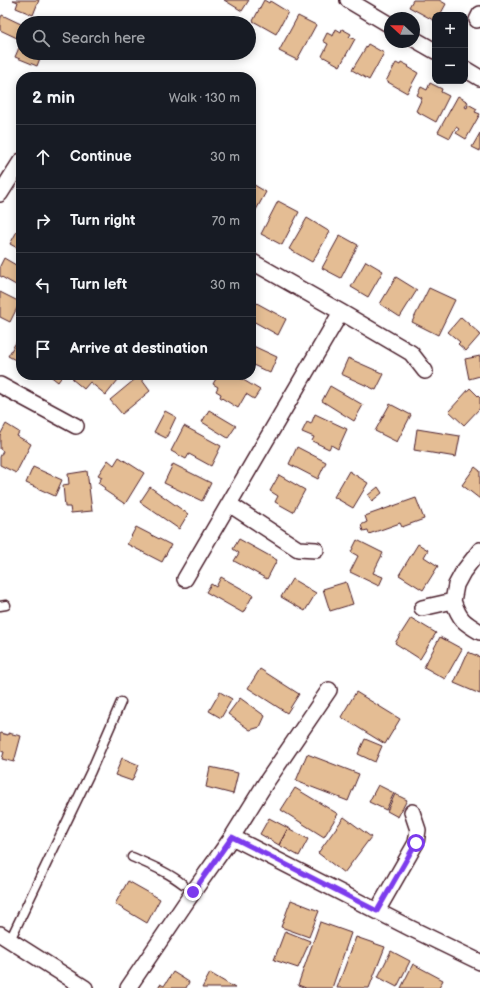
<!DOCTYPE html>
<html lang="en">
<head>
<meta charset="utf-8">
<style>
	:root { --surface:#171b24; --page:#20242c; --text:#f1f3f6; --muted:#9ea1a6; --line:#363941 }
	body { margin:0; font-family:"Balsamiq Sans",sans-serif; background:var(--page); color:var(--text) }
	.controls { position:absolute; right:12px; top:12px; display:grid; overflow:hidden; border-radius:8px; box-shadow:0 2px 10px #0003 }
	.controls button { width:36px; height:36px; display:grid; place-items:center; padding:0; border:0; border-bottom:1px solid var(--line); background:var(--surface); color:var(--text); font:20px sans-serif }
	.compass { position:absolute; left:384px; top:12px; width:36px; height:36px; border-radius:50%; background:var(--surface); box-shadow:0 2px 10px #0003; rotate:291deg }
	.stop { position:absolute; width:12px; height:12px; margin:-9px; border:3px solid #7c3aed; border-radius:50%; background:#fff }
	.stop.end { background:#7c3aed; border-color:#fff; box-shadow:0 1px 4px #0008 }
	.list { margin:0; padding:0; list-style:none }
	h2 { display:flex; justify-content:space-between; align-items:center; height:52px; margin:0; padding:0 16px; font-size:17px }
	h2 small { font-size:13px; font-weight:400; color:var(--muted) }
	.list li { display:grid; grid-template-columns:26px 1fr auto; gap:12px; align-items:center; box-sizing:border-box; height:64px; padding:0 16px; border-top:1px solid var(--line) }
	.list b { display:block; font-size:15px; white-space:nowrap }
	.list em { font-size:13px; font-style:normal; color:var(--muted) }
	.icon { flex:none; width:22px; height:22px; fill:none; stroke:currentColor; stroke-width:2; stroke-linecap:round; stroke-linejoin:round }
	.map { position:relative; flex:none; width:480px; height:988px; overflow:hidden }
	.search { position:absolute; background:var(--surface); box-shadow:0 2px 10px #0003; left:16px; top:16px; width:240px; height:44px; display:flex; align-items:center; gap:10px; box-sizing:border-box; padding:0 14px; border-radius:22px; color:var(--muted); font-size:15px }
	.panel { position:absolute; background:var(--surface); box-shadow:0 2px 10px #0003; left:16px; top:72px; width:240px; height:308px; border-radius:16px }
	.map>svg:first-child { display:block }
	.building { fill:#e4bd94; stroke:#4a1f2b }
	.lines { fill:none; stroke-linecap:round; stroke-linejoin:round }
	.service-casing { stroke:#4a1f2b; stroke-width:11 }
	.minor-casing { stroke:#4a1f2b; stroke-width:18 }
	.service { stroke:#fff; stroke-width:8 }
	.minor { stroke:#fff; stroke-width:15 }
	.route { stroke:#7c3aed; stroke-width:5 }
</style>
</head>
<body>
<div class="map">
<svg width="480" height="988" viewBox="0 0 480 988">
	<rect width="100%" height="100%" fill="#fff"/>
	<filter id="ink" filterUnits="userSpaceOnUse"><feTurbulence type="fractalNoise" baseFrequency=".025" numOctaves="2"/><feDisplacementMap in="SourceGraphic" scale="8" xChannelSelector="R" yChannelSelector="G"/><feConvolveMatrix kernelMatrix="1 2 1 2 8 2 1 2 1" color-interpolation-filters="sRGB"/></filter>
	<g filter="url(#ink)">
		<path class="building" d="M13,0H39L33,15L16,8L18,2Z
			M224,0H249L242,11Z
			M264,0L269,3L270,1L288,12L276,34L253,21Z
			M413,0H439L446,4L440,15H435V21L409,7Z
			M2,15L23,25L17,38L0,30V20Z
			M298,16L316,25L297,60L279,51Z
			M336,29L341,32L342,29L351,34L349,37L355,39L340,66L322,56L328,44L323,41L327,33L333,36Z
			M21,43L23,44V53H42L37,66L15,57Z
			M368,44L384,53L369,80L352,70Z
			M401,62L409,66L408,67L418,73L407,93L386,81L396,63L400,65Z
			M430,83L442,89L441,92L449,96L436,122L416,111L422,98L417,95L421,87L427,90Z
			M458,96L468,102L465,107L467,108L468,104L477,109L475,112L480,114L466,139L456,133L459,129L456,127L450,138L438,132Z
			M480,133V151L472,147Z
			M251,183L266,192L251,219Z
			M278,201L299,212L282,245L261,234Z
			M307,218L330,232L312,262L289,249Z
			M21,224V250L10,244Z
			M340,235L358,245L341,278L322,268Z
			M4,258L21,268V288L0,276V266Z
			M366,261L383,271L368,297L351,287Z
			M396,277L417,290L400,317L380,304Z
			M429,288L455,300L438,335L412,322Z
			M0,292L20,302L10,322L0,317Z
			M253,301L286,319L278,335L251,320V304Z
			M461,317L480,334V335L466,351L458,344L460,342L448,332Z
			M21,334V363L8,356Z
			M251,345L277,357L270,373L251,364Z
			M480,356V376L469,379L465,359Z
			M348,358L384,374L376,390L341,374Z
			M49,375H63L58,382Z
			M76,375H122L106,395L90,382L84,389L72,379Z
			M218,375H235L260,390L254,399L246,394L238,408L220,397L221,394L216,391L218,387L213,384Z
			M139,376L150,391L122,414L110,400Z
			M330,386L363,405L354,421L322,401Z
			M470,388L480,398V408L464,425L449,411Z
			M390,404L411,415L397,442L375,431Z
			M209,410L236,426L228,438L202,422Z
			M165,411L176,417L166,438L154,432Z
			M315,414L347,429L338,449L331,445L329,449L312,441L314,437L302,432L307,422L311,424Z
			M6,424L19,432L17,436L31,444L16,473L0,465V457L3,451L0,449V435Z
			M184,426L221,446L211,466L189,454L186,459L171,451Z
			M417,429L460,436L456,457L414,450Z
			M297,447L326,462L318,479L289,464Z
			M119,457L144,473L125,504L104,490L105,488L98,483L102,477L98,475L108,460L114,465Z
			M173,464L211,483L202,501L164,483Z
			M33,467L62,480L55,496L26,483Z
			M475,467L480,471V499L462,485Z
			M87,471L92,511L71,513L70,507H65L63,485L69,484L68,474Z
			M349,471L368,483L353,508L334,497Z
			M279,475L305,490L293,512L275,502L278,496L270,491Z
			M150,487L188,514L179,529L140,502Z
			M378,487L382,493L372,501L368,495Z
			M416,498L424,519L402,527L400,523L369,534L368,530L363,531L361,525L367,522L365,516Z
			M136,527L171,545L162,562L127,544Z
			M239,539L277,560L267,579L234,561L239,553L233,549Z
			M357,540L383,553L373,573L383,577L379,586L350,572L358,556L351,552Z
			M418,544L428,550L424,557L438,566L423,590L399,575Z
			M221,577L253,595L243,613L206,592L211,584L216,587Z
			M292,579L316,593L305,611L281,597Z
			M346,582L353,604L330,611L323,589Z
			M411,618L436,633L420,659L395,643Z
			M440,637L462,649L445,679L424,667Z
			M468,652L480,657V694L454,683Z
			M260,669L299,694L287,713L248,688Z
			M220,692L232,699L221,718L209,711Z
			M356,692L400,719L385,744L341,717Z
			M240,698L265,716L260,727L250,730L228,714Z
			M0,733L8,735V733L21,736L14,762L2,759L4,752L0,751Z
			M365,739L382,746L375,762L358,754Z
			M307,754L359,774L348,801L296,781Z
			M122,758L139,765L132,781L115,775Z
			M210,767L238,773L233,794L206,787Z
			M378,785L394,793L386,810L369,802Z
			M295,788L338,814L324,837L281,810Z
			M395,794L407,800L398,817L387,811Z
			M344,817L371,837L344,873L318,853Z
			M269,818L288,828L279,845L260,834Z
			M288,828L308,839L299,856L279,845Z
			M128,881L160,899L147,923L115,904Z
			M291,900L319,911L309,937L281,927Z
			M320,922L351,933L332,988H306L298,985Z
			M285,931L310,941L298,968L274,960Z
			M356,937L385,947L369,988H337Z
			M391,951L410,961L397,987L378,977Z
			M413,964L443,980L439,988H401Z
			M173,972L189,982L186,988H158L160,984L164,986Z
			M210,973L235,988H202Z"/>
		<g class="lines">
			<g class="service-casing">
				<path id="service" d="M0,606L6,605
					M132,857C150,865 168,872 183,884
					M10,940L91,771L121,702"/>
			</g>
			<g class="minor-casing">
				<path id="minor" d="M348,0L390,25
					M477,20L480,14
					M414,39L435,51
					M465,69L480,78
					M0,194L21,161
					M251,261L341,312L411,353L425,371
					M0,385L76,426
					M229,504L298,549L316,550
					M185,579L341,312
					M453,601L456,585L463,572L480,550
					M453,601C460,620 463,622 480,632
					M422,608L453,601
					M232,837L410,928L480,962
					M377,911L416,843L418,830L412,812
					M0,934L85,988
					M128,988L193,892L232,837L265,784L329,690"/>
			</g>
			<use href="#service" class="service"/>
			<use href="#minor" class="minor"/>
		</g>
	</g>
	<g class="lines" filter="url(#ink)">
		<path class="route" d="M193,892L232,837L377,911L416,843"/>
	</g>
</svg>
<div class="controls">
<button>+</button>
<button>−</button>
</div>
<svg class="compass" viewBox="-18 -18 36 36"><path d="M0-13l5 13h-10z" fill="#e53935"/><path d="M0 13l5-13h-10z" fill="#9ea1a6"/></svg>
<div class="stop" style="left:416px;top:843px"></div>
<div class="stop end" style="left:193px;top:892px"></div>
<div class="search"><svg class="icon" aria-label="search" viewBox="0 0 24 24"><circle cx="10" cy="10" r="6"/><path d="M15 15l6 6"/></svg>Search here</div>
<section class="panel">
<h2>2 min<small>Walk · 130 m</small></h2>
<ul class="list">
<li><svg class="icon" aria-label="ahead" viewBox="0 0 24 24"><path d="M12 20V5M6 11l6-6 6 6"/></svg><div><b>Continue</b></div><em>30 m</em></li>
<li><svg class="icon" aria-label="right" viewBox="0 0 24 24"><path d="M7 20v-9h11M14 6l5 5-5 5"/></svg><div><b>Turn right</b></div><em>70 m</em></li>
<li><svg class="icon" aria-label="left" viewBox="0 0 24 24"><path d="M17 20v-9H6M10 6l-5 5 5 5"/></svg><div><b>Turn left</b></div><em>30 m</em></li>
<li><svg class="icon" aria-label="arrive" viewBox="0 0 24 24"><path d="M6 21V4h12l-3 4 3 4H6"/></svg><div><b>Arrive at destination</b></div></li>
</ul>
</section>
</div>
</body>
</html>
